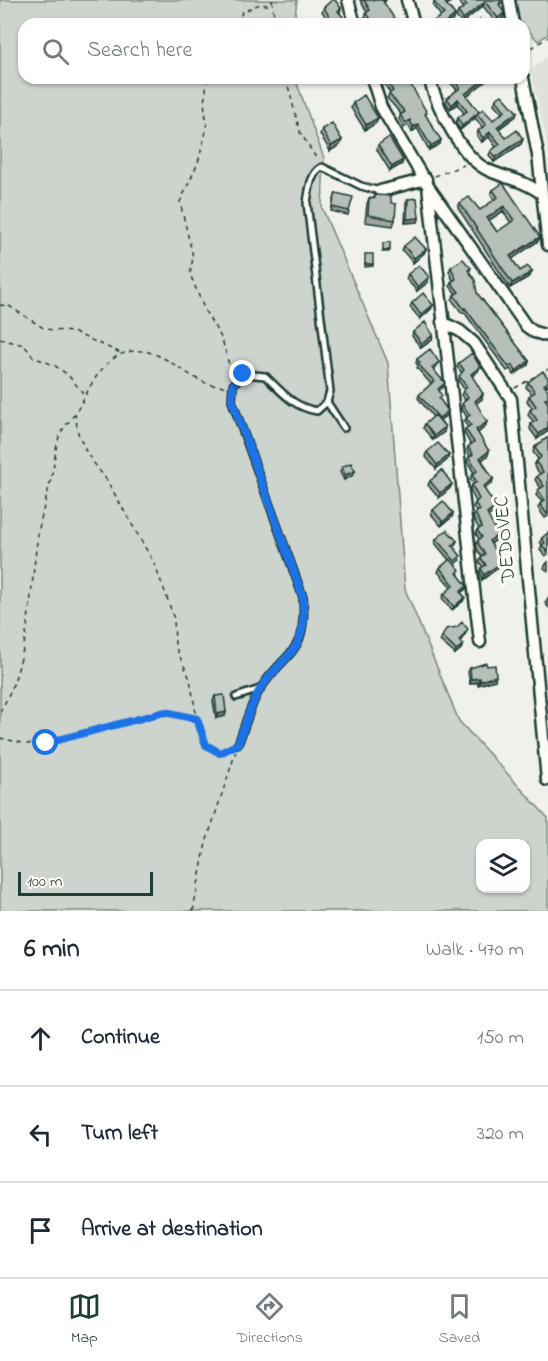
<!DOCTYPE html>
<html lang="en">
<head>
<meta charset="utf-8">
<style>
	:root { --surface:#fff; --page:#f2f2f3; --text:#1f2937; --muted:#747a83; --line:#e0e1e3; --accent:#1f3d34 }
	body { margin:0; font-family:"Indie Flower",sans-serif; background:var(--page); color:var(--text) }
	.controls { position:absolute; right:18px; bottom:18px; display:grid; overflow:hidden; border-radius:12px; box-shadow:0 2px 4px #0004 }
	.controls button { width:54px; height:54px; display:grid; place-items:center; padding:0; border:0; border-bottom:2px solid var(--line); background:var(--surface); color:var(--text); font:30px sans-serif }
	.scale { position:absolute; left:18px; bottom:15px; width:135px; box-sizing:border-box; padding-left:6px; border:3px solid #1f3d34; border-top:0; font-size:16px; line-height:21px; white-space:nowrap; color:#1f3d34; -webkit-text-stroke:4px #fdfcf7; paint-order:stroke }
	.stop { position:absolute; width:18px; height:18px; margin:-14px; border:4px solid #1a73e8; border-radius:50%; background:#fff }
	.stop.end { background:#1a73e8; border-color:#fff; box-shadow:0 2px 6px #0008 }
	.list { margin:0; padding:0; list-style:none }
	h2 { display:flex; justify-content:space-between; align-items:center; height:78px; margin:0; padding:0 24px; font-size:26px }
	h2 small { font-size:20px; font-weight:400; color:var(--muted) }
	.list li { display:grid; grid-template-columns:39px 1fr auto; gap:18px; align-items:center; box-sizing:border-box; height:96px; padding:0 24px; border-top:2px solid var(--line) }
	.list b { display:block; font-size:22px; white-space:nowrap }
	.list em { font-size:20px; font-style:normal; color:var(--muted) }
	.icon { flex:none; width:33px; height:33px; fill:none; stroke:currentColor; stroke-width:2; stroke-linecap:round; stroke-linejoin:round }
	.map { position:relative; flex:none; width:548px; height:911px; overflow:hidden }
	.search { position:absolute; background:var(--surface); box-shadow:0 2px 4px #0004; left:18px; right:18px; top:18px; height:66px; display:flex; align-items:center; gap:15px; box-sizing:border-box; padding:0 21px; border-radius:18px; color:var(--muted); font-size:22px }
	.sheet { height:366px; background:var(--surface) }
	nav { display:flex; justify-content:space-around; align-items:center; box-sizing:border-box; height:84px; border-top:2px solid var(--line); background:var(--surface); font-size:16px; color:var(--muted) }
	nav a { display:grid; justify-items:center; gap:3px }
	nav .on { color:var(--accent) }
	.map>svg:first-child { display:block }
	.built { fill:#dfe2dc }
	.green { fill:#cdd3cd; stroke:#768880; stroke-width:1.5; fill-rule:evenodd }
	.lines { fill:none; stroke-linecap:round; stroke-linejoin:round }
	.service-casing { stroke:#1f3d34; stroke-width:10 }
	.minor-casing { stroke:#1f3d34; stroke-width:15 }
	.path { stroke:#1f3d34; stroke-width:1.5; stroke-dasharray:4.5 4.5; stroke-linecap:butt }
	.service { stroke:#fdfcf7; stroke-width:5 }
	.minor { stroke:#fdfcf7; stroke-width:10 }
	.wall { fill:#9da49e; stroke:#1f3d34; stroke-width:1.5; fill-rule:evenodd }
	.shaded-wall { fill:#7f8681; stroke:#1f3d34; stroke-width:1.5 }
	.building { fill:#b6bfb8; stroke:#1f3d34; stroke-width:1.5; fill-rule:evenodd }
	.route { stroke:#1a73e8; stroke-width:8 }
	.labels { text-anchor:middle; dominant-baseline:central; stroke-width:6; stroke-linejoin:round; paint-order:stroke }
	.street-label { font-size:20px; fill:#1f3d34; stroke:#fdfcf7 }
</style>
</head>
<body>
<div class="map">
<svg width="548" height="911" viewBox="0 0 548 911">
	<rect width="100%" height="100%" fill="#f0f1eb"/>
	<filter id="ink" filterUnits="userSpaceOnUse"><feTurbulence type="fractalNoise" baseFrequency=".0167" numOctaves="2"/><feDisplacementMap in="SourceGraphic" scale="12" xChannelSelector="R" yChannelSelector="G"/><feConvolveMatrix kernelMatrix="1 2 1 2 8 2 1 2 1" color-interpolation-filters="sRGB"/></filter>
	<g filter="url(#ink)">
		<path class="built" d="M548,56V150L531,70Z"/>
		<path class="green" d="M0,0H297L294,24H24V78H295L324,158L322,208L388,363L405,589L459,721L548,818V911H0ZM480,844H526V888H480Z
			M515,0H548V34L538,41L519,20Z"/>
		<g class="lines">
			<g class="service-casing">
				<path id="service" d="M327,402L344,428
					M236,697L260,689
					M238,744C245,727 250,704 261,688C288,648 307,655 303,597L232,401L233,385L244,374L265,376C282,392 293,407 317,411L327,402L330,391L307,203C309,191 310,173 322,167L361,186L380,191"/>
			</g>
			<g class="minor-casing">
				<path id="minor" d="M348,0L355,24
					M407,0L414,24
					M509,0L513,24
					M372,78L381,107L428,186L526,326L534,332L548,336
					M429,78C437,106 461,159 490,171C509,179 523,180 541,193
					M523,78L538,155L548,245
					M428,186L480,642
					M380,191L426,179
					M442,322L460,331L474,343L511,399L547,780"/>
			</g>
			<path class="path" d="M272,0L275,24
				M238,24L242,12L260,4L272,6
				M472,24L480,18
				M524,53L548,37
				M208,78L204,102L207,127L198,163L180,202L193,257L190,274L205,311L222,339L232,376
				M286,78L300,132L318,161
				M435,176L464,165
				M0,305L9,306L45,329L73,332L123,354
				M0,339L24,345L33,357L54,365L68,375L83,393
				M515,388L548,369
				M75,413L78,433L87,454L106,479L154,563L165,592L174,619L175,646L190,679L197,719L205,745L220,753L232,747
				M0,712C31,658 29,595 38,535C41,514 48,494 52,473C55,461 55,449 59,437C62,428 69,422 74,415C89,393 100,354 134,351C169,348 192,389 226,386
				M0,738L27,744L46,743L165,712L196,718
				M193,911L206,843L236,751"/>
			<use href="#service" class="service"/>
			<use href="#minor" class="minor"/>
		</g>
		<path class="wall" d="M360,0H386L384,3L392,24H366L367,21L365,17L367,12Z
			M437,0H453L447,5L455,15L453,20L447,24H430L441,16L433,6L434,2Z
			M457,0H500L501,2L500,5L504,13L503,18L496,23L483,6L462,23L456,17L458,12L464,8Z
			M324,7L341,8L340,13L346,24H329L322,11Z
			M382,78H407L440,144L429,150L417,128L412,132L408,125L404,128L399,119L401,114L387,98L390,93L382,80Z
			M450,78H463L466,96L479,112L493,120L502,113L494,104L496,99L517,112L516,116L499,129L506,138L523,139L521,144L494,162L489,155L491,151L496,147L489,137L482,142L477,136L478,131L483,128L475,118L460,130L456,123L458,118L464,113L457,104L450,109L446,102L447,98L457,90L449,81Z
			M353,103L376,123L365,130L351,108Z
			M322,129L340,145L330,151L320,134Z
			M378,145L402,164L390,171L377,150Z
			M493,190L538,241L512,259L520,271L530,276L510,288L458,208L460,203L480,210L494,200L491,194ZM503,211L511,223L497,232L489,220Z
			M336,193L349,211L348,215L331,211Z
			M375,195L391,203L395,220L393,226L365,222L367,204L369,198H374Z
			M408,199L419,218L418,222L405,223L406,203Z
			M404,246L426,249L424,253L413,263L402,250Z
			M451,267L471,268L469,272L477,293L529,361L528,365L514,375L510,369L507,371L464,312L462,313L452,300L454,295L456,294L450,286L451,282L453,281L449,271Z
			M408,274L428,282L417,291L406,279Z
			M412,303L433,305L431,309L420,319L410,307Z
			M413,332L433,335L432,340L421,348L412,336Z
			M417,359L439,362L437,366L434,369L443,387L439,391L440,400L448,411L447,415L440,420L445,427L444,432L433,440L423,428L425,424L433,417L418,398L419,395L431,384L417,368L418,365L416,363Z
			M459,363L478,371L472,376L482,399L476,403L485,427L478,433L488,455L482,460L493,479L492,483L484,489L496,507L494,512L488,516L497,539L491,544L500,566L482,580L480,572L481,568L483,567L479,562L481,558L482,557L477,549L476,544L479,539L476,534L477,530L479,529L473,518L475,513L477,512L473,507L475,503L476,502L470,490L472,485L474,484L470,479L472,475L474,473L467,461L469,457L470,456L467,451L468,447L471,445L464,433L465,429L468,427L464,422L467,417L461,408L465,400L461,395L464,389L458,380L462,373L457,367Z
			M528,382L548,385L546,387L547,401L548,403V431L537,439L530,429L531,424L534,422L528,415L530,410L532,408L527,401L529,396L532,394L526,387Z
			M547,438L548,516L545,518L538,508L540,504L542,502L536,495L538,490L541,488L535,480L537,476L540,474L534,466L536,462L538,459L533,452L535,447Z
			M427,452L449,455L447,460L436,469L425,456Z
			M342,467L355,471L353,475L344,480L340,472Z
			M430,481L452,484L450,488L439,498L428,485Z
			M433,510L453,513L452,517L441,526L431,514Z
			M548,533V554L545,556L540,550L542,545L540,542L542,538Z
			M436,539L457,541L455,545L453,547L460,560L455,564L459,574L458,575L467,586L466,589L461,593L465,597L463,601L452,610L442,598L444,594L452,588L438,572L440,568L449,560L435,543Z
			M548,562V571L544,568L546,564Z
			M548,598V607L545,603Z
			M466,633L460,642L463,645L461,649L455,654L440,641L442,637Z
			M487,666L495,680L478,685V682L470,684L468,672L470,668Z
			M215,696L226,712L225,716L216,718L213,701Z"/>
		<path class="shaded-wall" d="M449,0H453L443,7L445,3Z
			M485,2L483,6L462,23L463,19Z
			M504,13L503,18L496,23L498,18Z
			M455,15L453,20L447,24H444Z
			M486,78H490L463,99L465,94Z
			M458,99L457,104L450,109L452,105Z
			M517,112L516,116L495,131L497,127Z
			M477,114L475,118L460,130L462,126Z
			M378,118L376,123L365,130L366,125Z
			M418,124L417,128L412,132L413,127Z
			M490,132L489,137L482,142L483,138Z
			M523,139L521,144L494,162L496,157Z
			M342,140L340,145L330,151L331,146Z
			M441,140L440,144L429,150L431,146Z
			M403,160L402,164L390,171L392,167Z
			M504,206L503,211L485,223L487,218Z
			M419,218L418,222L405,223L407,219Z
			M540,237L538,241L509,261L510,256Z
			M426,249L424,253L413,263L414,258Z
			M383,250H390L389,252H382Z
			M365,264H373V266L365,267Z
			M532,272L530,276L510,288L512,283Z
			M429,277L428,282L417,291L418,287Z
			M433,305L431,309L420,319L421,315Z
			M433,335L432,340L421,348L422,344Z
			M529,361L528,365L514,375L516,371Z
			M480,367L478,371L469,379L471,374Z
			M483,394L482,399L473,406L475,401Z
			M448,411L447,415L437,422L439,418Z
			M487,422L485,427L475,435L476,430Z
			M445,427L444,432L433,440L434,436Z
			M548,427V431L537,439L539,434Z
			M489,451L488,455L479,463L480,458Z
			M449,455L447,460L436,469L437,465Z
			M355,471L353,475L344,480L345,475Z
			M493,479L492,483L481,491L483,487Z
			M452,484L450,488L439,498L440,493Z
			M496,507L494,512L485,519L487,514Z
			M453,513L452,517L441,526L443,522Z
			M498,535L497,539L488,546L489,541Z
			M502,562L500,566L482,580L484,575Z
			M465,597L463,601L452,610L454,607Z
			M463,645L461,649L455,654L456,650Z
			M496,676L495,680L478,685L480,681Z
			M480,678L478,682L470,684L471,679Z
			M226,712L225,716L216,718L217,714Z"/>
		<path class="building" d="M332,0H335L341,8L338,11L347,22L343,24H333L324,7Z
			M364,0H384L383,1L394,18L391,24H368L367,21L371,19L366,13L370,10Z
			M437,0H449L445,3L455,15L444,24L431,23L444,14L434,2Z
			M462,0H500L501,2L499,4L504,13L498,18L485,2L463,19L458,12L467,5Z
			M385,78H407L427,113L425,114L441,140L431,146L418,124L413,127L410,120L406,123L400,115L405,112L389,94L393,91Z
			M452,78H463L467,83L473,78H486L465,94L479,112L462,126L458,118L467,111L458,99L452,105L447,98L460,88Z
			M364,95L378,118L366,125L353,103Z
			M502,95L517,112L497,127L506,138L517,130L523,139L496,157L491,151L500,144L490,132L483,138L478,131L486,125L477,114L483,109L493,120L505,111L496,99Z
			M332,123L342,140L331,146L322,129Z
			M389,137L403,160L392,167L378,145Z
			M503,183L540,237L510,256L520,271L528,266L532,272L512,283L460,203L469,197L480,210L498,197L493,190ZM504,206L514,220L497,232L487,218Z
			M336,193L353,197L349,211L332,207Z
			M375,195L391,196V203L396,204L395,220L368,215L369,198H375Z
			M417,198L419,218L407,219L408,199Z
			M415,237L426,249L414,258L404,246Z
			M390,242V250H383V243Z
			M365,254H373V264H365Z
			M463,259L471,268L468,270L475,280L477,293L529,361L516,371L512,365L509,367L465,308L464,309L454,295L459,292L451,282L456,279L451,267Z
			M419,265L429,277L418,287L408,274Z
			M423,293L433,305L421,315L412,303Z
			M425,322L433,335L422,344L413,332Z
			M430,349L439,362L432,368L445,383L438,389L442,396L439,398L448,411L439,418L419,395L434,381L418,364L420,363L417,359Z
			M472,353L480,367L471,374L483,394L475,401L487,422L476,430L489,451L480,458L493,479L483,487L496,507L487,514L498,535L489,541L502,562L484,575L481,568L486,565L481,558L485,554L479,545L478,540L482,537L477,530L482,527L475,513L480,510L475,503L479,499L472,485L477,482L472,475L477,471L469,457L473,454L468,447L474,442L465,429L471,425L466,418L470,415L462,404L468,397L463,391L467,387L459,376L464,370L459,363Z
			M543,371L548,378V382L544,385L548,390V397L545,399L548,403V427L539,434L531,424L537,420L530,410L536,406L529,396L535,392L528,382Z
			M435,415L445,427L434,436L425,424Z
			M547,438L548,439V513L547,514L540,504L545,500L538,490L544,486L537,476L543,472L536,462L541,457L535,447Z
			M438,443L449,455L437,465L427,452Z
			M351,463L355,471L345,475L342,467Z
			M442,470L452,484L440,493L430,481Z
			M443,501L453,513L443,522L433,510Z
			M447,530L457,541L452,545L461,556L455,561L436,539Z
			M548,533V551L547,552L542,545L545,543L542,538Z
			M450,559L460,570L457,573L467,586L460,592L465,597L454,607L444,594L454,585L440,568Z
			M462,622L468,629L459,641L463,645L456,650L442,637L446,629L457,627Z
			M486,663L487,666L495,665L496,676L480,681V678L471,679L470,668Z
			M224,695L226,712L217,714L215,696Z"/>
	</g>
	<g class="lines" filter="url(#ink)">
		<path class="route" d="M46,743L165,712L197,719L206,745L220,753L238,744C245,727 250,704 261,688C288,648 307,655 303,597L232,400L233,385L243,374"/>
	</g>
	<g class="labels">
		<g class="street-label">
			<text transform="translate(506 539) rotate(-95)">DEDOVEC</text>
		</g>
	</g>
</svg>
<div class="controls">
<button><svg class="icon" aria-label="layers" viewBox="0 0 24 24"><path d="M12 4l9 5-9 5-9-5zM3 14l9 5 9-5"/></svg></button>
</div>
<div class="scale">100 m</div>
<div class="stop" style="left:46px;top:743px"></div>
<div class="stop end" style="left:243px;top:374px"></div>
<div class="search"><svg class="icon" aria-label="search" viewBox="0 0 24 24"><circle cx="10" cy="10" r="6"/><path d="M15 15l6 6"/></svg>Search here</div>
</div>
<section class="sheet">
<h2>6 min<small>Walk · 470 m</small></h2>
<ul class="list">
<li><svg class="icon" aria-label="ahead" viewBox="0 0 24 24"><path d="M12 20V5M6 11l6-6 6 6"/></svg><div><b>Continue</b></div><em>150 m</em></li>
<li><svg class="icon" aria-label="left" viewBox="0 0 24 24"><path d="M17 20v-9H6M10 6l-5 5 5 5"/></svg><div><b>Turn left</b></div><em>320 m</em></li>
<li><svg class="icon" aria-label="arrive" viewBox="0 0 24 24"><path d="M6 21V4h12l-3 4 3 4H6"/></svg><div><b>Arrive at destination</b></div></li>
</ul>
</section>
<nav>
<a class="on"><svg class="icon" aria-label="map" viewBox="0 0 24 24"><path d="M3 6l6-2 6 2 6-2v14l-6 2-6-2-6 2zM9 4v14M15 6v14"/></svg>Map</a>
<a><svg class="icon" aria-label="directions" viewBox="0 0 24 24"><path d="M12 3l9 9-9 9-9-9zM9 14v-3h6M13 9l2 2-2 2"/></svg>Directions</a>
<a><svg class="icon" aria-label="saved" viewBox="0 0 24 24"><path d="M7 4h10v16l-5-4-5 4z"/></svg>Saved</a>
</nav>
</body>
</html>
